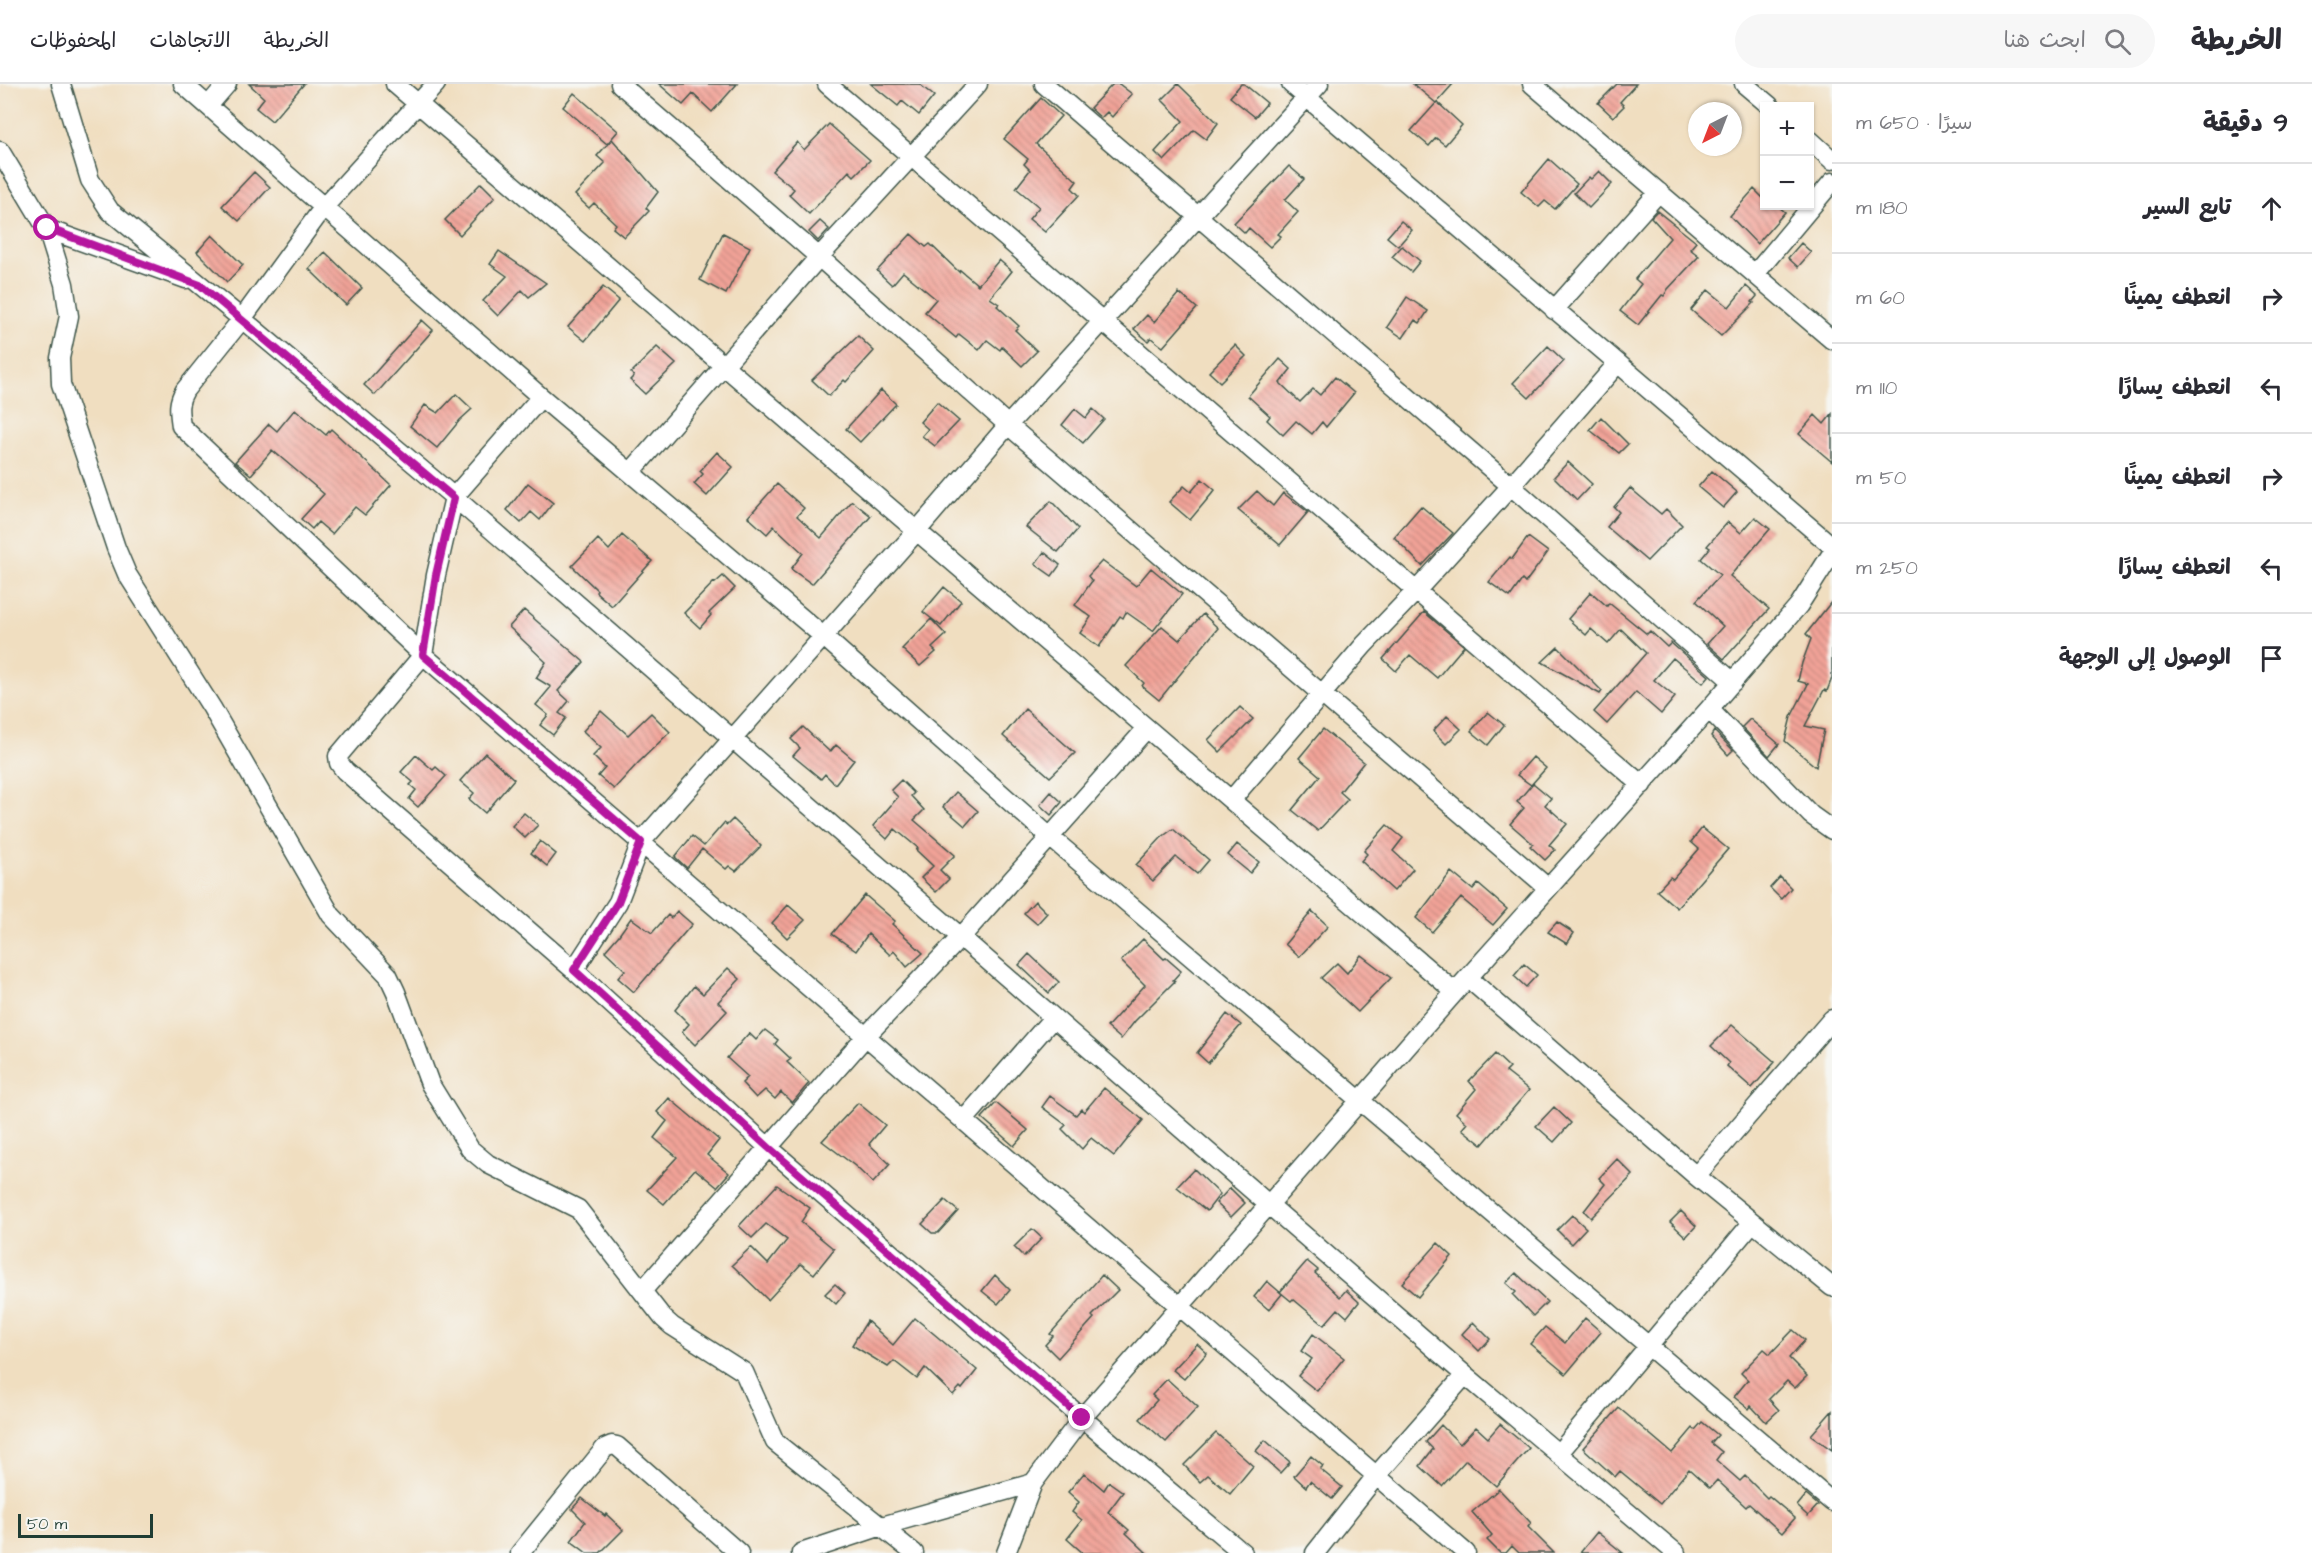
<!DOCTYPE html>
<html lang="ar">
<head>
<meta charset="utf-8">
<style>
	:root { --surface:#fff; --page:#f7f7f7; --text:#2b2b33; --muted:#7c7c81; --line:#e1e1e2 }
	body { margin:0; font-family:"Architects Daughter","Playpen Sans Arabic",sans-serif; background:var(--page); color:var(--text); direction:rtl }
	.controls { position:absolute; right:18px; top:18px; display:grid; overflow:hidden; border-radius:0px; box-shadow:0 2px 4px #0004 }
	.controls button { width:54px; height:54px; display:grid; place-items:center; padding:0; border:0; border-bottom:2px solid var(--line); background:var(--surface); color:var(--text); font:30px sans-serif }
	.compass { position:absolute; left:1688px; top:18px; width:54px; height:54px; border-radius:50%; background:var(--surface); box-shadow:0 2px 4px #0004; rotate:222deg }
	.scale { position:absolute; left:18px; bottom:15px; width:135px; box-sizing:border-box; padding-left:6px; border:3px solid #1f3d34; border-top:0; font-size:16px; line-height:21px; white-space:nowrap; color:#1f3d34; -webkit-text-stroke:4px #f6f6f2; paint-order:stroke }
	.stop { position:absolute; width:18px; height:18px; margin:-14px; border:4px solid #b5179e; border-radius:50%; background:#fff }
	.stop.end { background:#b5179e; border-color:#fff; box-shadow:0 2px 6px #0008 }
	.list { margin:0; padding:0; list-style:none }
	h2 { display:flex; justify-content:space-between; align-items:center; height:78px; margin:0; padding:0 24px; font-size:26px }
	h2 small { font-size:20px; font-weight:400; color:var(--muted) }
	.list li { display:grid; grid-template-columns:39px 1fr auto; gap:18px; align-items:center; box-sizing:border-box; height:90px; padding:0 24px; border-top:2px solid var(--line) }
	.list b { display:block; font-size:22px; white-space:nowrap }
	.list em { font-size:20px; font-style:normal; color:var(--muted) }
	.icon { flex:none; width:33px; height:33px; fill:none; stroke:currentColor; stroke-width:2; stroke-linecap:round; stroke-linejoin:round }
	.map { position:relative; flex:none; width:1832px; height:1469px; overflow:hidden; direction:ltr }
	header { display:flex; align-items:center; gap:36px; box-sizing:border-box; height:84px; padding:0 30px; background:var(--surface); border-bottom:2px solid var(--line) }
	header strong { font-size:28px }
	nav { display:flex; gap:33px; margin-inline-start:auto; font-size:21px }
	.search { width:420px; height:54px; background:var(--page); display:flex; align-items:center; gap:15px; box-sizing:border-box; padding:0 21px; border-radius:33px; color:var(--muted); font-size:22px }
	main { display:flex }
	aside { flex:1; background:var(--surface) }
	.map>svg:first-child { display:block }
	.building { fill:url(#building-back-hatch) }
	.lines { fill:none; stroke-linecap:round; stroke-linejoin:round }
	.street-casing { stroke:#3e5549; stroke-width:21 }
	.street { stroke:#fff; stroke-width:18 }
	.route { stroke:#b5179e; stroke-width:8 }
</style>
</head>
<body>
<header>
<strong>الخريطة</strong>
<div class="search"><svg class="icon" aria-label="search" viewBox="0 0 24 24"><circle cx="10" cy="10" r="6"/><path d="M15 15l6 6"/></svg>ابحث هنا</div>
<nav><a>الخريطة</a><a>الاتجاهات</a><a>المحفوظات</a></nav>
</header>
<main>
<aside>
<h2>9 دقيقة<small>سيرًا · 650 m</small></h2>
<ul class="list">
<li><svg class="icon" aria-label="ahead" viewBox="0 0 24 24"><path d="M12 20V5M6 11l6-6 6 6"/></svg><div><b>تابع السير</b></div><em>180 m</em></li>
<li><svg class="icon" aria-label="right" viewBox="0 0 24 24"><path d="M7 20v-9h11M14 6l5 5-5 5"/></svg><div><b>انعطف يمينًا</b></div><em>60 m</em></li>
<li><svg class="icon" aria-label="left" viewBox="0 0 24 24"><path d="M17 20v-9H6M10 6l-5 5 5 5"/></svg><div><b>انعطف يسارًا</b></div><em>110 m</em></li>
<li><svg class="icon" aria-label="right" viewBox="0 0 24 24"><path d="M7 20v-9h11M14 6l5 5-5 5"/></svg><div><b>انعطف يمينًا</b></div><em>50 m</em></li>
<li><svg class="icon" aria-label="left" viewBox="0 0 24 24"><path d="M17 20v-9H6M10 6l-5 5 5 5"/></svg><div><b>انعطف يسارًا</b></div><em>250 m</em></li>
<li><svg class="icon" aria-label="arrive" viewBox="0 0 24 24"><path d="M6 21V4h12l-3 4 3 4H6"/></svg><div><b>الوصول إلى الوجهة</b></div></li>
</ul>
</aside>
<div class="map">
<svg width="1832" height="1469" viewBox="0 0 1832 1469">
	<defs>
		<pattern id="building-back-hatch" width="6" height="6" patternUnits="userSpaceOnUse" patternTransform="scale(1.5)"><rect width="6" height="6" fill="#f2a398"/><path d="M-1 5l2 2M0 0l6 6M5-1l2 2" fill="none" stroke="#c3867d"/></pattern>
	</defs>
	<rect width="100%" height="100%" fill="#f6f6f2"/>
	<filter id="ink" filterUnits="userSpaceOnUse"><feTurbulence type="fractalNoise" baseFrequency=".0167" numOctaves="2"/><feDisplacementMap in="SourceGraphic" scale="12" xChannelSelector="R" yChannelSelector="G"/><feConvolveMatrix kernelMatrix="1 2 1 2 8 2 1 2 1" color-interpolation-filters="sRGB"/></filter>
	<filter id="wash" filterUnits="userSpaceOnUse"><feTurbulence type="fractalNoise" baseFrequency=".008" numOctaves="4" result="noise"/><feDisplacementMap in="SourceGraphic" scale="24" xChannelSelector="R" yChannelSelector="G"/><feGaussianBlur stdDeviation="1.35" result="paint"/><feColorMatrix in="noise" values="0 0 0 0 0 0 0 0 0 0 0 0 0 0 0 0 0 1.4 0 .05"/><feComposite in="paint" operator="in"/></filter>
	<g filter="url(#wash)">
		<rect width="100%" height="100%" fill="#f0dec0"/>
		<g id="blocks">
			<path class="building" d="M249,0H304L272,37L256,24L264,14Z
				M659,0H737L712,28L693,10L683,21Z
				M871,0H919L934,12L919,31L902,17L898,22Z
				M1113,0H1119L1132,10L1112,33L1107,28L1101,34L1090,24Z
				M1178,0L1218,39L1206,55L1194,46L1164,77L1155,68L1183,37L1162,16Z
				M1241,0H1244L1267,19L1255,33L1230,13Z
				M1413,0H1453L1436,19Z
				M1617,0H1636L1620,18L1624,22L1613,33L1598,19Z
				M574,9L618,47L607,60L563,23Z
				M1041,14L1061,32L1036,60L1077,97L1072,104L1079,111L1045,148L1029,135L1039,123L1016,104L1030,86L1024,80L1028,75L1004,55Z
				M1437,18L1462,41L1445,61L1436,54L1429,62L1411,47Z
				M829,40L870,76L854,92L849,87L809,130L789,111L794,105L772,87L797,58L804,66Z
				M612,55L658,108L646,124L649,127L624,153L613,144L616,140L594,119L589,124L575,111L605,79L597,72Z
				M1549,75L1577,100L1555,125L1545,117L1539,123L1521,108Z
				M1289,82L1304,95L1285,116L1298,128L1278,150L1281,152L1270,163L1249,144L1245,149L1234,139Z
				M1599,87L1612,100L1589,124L1574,109L1589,93L1591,95Z
				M254,88L270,103L239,137L222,122Z
				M481,99L495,113L460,151L445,136Z
				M1754,105L1764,115V122H1778L1785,128L1757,160L1730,132Z
				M1657,127L1696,158L1690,165L1699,172L1668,205L1664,212L1662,211L1638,241L1620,227L1641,200L1635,195L1670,154L1651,133Z
				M820,137L829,145L818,157L809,148Z
				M1401,137L1412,146L1398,162L1387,153Z
				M723,149L750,163L726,210L700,196Z
				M911,150L926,163L930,160L959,188L960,186L978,201L999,176L1012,187L990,214L999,220L997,222L1019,242L1015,246L1037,267L1022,282L1002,263L1000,266L987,256L979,266L959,250L956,254L925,228L936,215L903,188L892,201L877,187Z
				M212,151L243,181L227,198L197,168Z
				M1801,159L1811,168L1798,183L1788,174Z
				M1402,162L1420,177L1411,188L1392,173Z
				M499,167L546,199L529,213L522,206L498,232L483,217L507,192L490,180Z
				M325,168L362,204L346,221L309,185Z
				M1746,202L1757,212L1752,218L1754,219L1721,252L1691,226L1708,206L1729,223Z
				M603,203L619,216L585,257L568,243Z
				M1179,209L1197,224L1163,263L1151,254L1148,257L1134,245L1147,231L1154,238Z
				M1407,213L1428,227L1420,239L1415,236L1403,254L1387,243Z
				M422,236L433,246L375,311L364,301Z
				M858,252L874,267L846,298L844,296L829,312L812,296Z
				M1235,261L1246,272L1220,298L1209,288Z
				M1548,262L1564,277L1529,314L1513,299Z
				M657,263L676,280L645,310L630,296L634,292L631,289Z
				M1280,275L1291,285L1280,299L1300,318L1313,305L1320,311L1335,293L1354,309L1326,343L1322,338L1312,350L1296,337L1283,351L1267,336L1270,332L1248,312Z
				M881,306L896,320L860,358L846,345Z
				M456,310L472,325L460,336L437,364L410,342L425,321L438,329Z
				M937,318L959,337L935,362L922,352L928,345L920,338Z
				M295,325L326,351L331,345L391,401L365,431L355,423L332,450L318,438L312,445L301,435L324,410L272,366L251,391L235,378L269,340L277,347Z
				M1075,325L1086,334L1093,325L1104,335L1083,359L1062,341Z
				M1832,330V378L1799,350L1815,331L1824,340Z
				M1601,333L1628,360L1619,369L1590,346Z
				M717,368L733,383L707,412L694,400L703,390L700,387Z
				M1568,378L1592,400L1577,416L1554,393Z
				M1712,387L1737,408L1723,424L1698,403Z
				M1202,395L1215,406L1190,436L1169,418L1184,402L1191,408Z
				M528,399L553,419L540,436L531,428L521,439L507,426Z
				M777,400L804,424L797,432L821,454L852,417L871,432L812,500L791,485L803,469L774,442L767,450L748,433Z
				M1630,404L1661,430L1666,425L1682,441L1647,477L1607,443L1619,428L1614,423Z
				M1257,407L1273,422L1283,409L1308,428L1280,461L1238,426Z
				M1051,417L1078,445L1058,468L1026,443Z
				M1421,422L1453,449L1422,482L1394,453Z
				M1755,433L1770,445L1730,492L1769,525L1724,575L1707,560L1723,542L1696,517L1720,491L1701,475L1710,464L1707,462L1728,438L1741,449Z
				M622,451L652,477L612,522L596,508L597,506L572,482L598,455L609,466Z
				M1528,453L1548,468L1525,499L1522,496L1510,513L1489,498L1510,473L1512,475Z
				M1044,468L1060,481L1052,492L1035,480Z
				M1102,477L1136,502L1151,484L1182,510L1153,547L1126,528L1123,534L1120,532L1099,563L1080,549L1091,533L1075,521L1092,497L1088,492Z
				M723,492L735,504L709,529L711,531L700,544L684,529L714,498L715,499Z
				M944,503L961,517L941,542L923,528Z
				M1591,508L1607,522L1609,519L1647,550L1650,547L1667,563L1671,559L1709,592L1703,599L1673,574L1654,596L1675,613L1661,630L1636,608L1607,640L1594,628L1646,569L1621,545L1608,560L1591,545L1586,551L1568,535Z
				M1832,517V594L1827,607L1824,606L1805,642L1824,646L1816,683L1785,657L1791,633L1808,600L1798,597L1802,579L1811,555L1806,550Z
				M524,526L584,578L558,607L569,617L559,629L566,634L553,651L540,641L548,631L536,621L551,603L536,594L546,578L509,543Z
				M1424,528L1464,562L1437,594L1410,571L1396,587L1383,575Z
				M1203,530L1218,544L1159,616L1142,602L1144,599L1126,582L1162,542L1179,556Z
				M931,535L946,551L932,564L936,568L920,582L902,565Z
				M1558,563L1602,607L1600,610L1542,578Z
				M1240,623L1253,635L1220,668L1208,656Z
				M1025,625L1075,669L1050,693L1003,652Z
				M601,627L628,651L651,629L670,648L638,679L614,705L598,692L605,684L593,672L601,664L583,647Z
				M1488,628L1504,641L1488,661L1471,647Z
				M1447,632L1461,645L1446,660L1433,647Z
				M1750,635L1779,660L1769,672L1742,643Z
				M803,643L830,668L836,661L854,676L835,700L825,690L821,695L793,672L800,664L791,655Z
				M1323,645L1364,678L1340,708L1348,715L1318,747L1292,726L1320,692L1299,674Z
				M1714,647L1733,666L1728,671L1711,652Z
				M485,669L514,695L485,729L469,715L474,709L460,697Z
				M416,671L433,686L436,683L446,692L418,723L409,715L416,706L410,701L413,698L401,688Z
				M1533,673L1546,684L1531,701L1517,691Z
				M901,696L914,709L911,712L924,726L914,736L955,771L940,786L949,795L936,808L921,794L933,782L916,766L918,764L895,745L887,755L873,742L898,713L891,706Z
				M1533,699L1551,714L1545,721L1567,740L1549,761L1555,766L1545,776L1530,762L1533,760L1510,740L1524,724L1517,718Z
				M956,708L978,727L965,742L943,723Z
				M1051,708L1062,718L1051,731L1040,721Z
				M524,729L538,741L525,754L512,742Z
				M733,735L761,762L736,787L729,782L726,785L702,765L687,784L675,773L692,752L704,762L724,739L727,741Z
				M1387,741L1403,754L1393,767L1413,785L1394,807L1361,777L1367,770L1364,767Z
				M1702,744L1728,765L1677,824L1657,807L1670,793L1673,795L1699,765L1691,758Z
				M1173,745L1209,776L1197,790L1176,773L1153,797L1136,781L1162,753Z
				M540,757L556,770L547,782L531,769Z
				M1237,760L1259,778L1250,789L1228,771Z
				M1451,788L1473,806L1478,800L1507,825L1493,841L1461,814L1432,848L1416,834Z
				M1780,793L1791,804L1781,815L1770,804Z
				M865,811L895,837L892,840L923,869L907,883L894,867L890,871L868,850L856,867L832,850Z
				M1035,817L1047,829L1037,840L1024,829Z
				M788,821L805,836L787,854L772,839Z
				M677,827L692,840L634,908L618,894L625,886L605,867L619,851L631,834L652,849L668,831L671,834Z
				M1312,827L1328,842L1299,873L1285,860Z
				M1557,838L1574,849L1567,860L1548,848Z
				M1143,855L1164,875L1166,874L1181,887L1173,896L1175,897L1135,937L1121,955L1107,943L1145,901L1121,877Z
				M1029,870L1059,898L1049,909L1019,881Z
				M1361,871L1391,894L1358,928L1321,894L1337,879L1347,889Z
				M1524,880L1537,891L1526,903L1514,892Z
				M728,884L740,895L718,918L727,927L695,961L682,948L689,940L675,926L694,902L703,910Z
				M1227,930L1241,941L1208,979L1197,969Z
				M1732,941L1775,978L1752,1004L1727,982L1729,979L1711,962Z
				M765,946L778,956L775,960L791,975L787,978L809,999L792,1019L781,1008L775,1015L765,1006L756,1014L742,999L748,993L727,974L749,949L756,956Z
				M1495,970L1510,984L1506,988L1529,1006L1482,1061L1462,1045L1467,1039L1456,1029L1476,1005L1469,997Z
				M1104,1004L1143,1036L1114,1072L1091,1054L1082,1065L1062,1045L1066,1041L1042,1023L1050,1012L1076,1031L1081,1025L1084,1028Z
				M669,1014L719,1056L707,1071L729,1089L717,1103L695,1085L664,1120L647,1106L677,1073L654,1054L667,1037L657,1028Z
				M858,1019L885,1041L869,1060L890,1080L873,1099L855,1082L822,1057Z
				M996,1019L1028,1046L1014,1062L982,1034Z
				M1554,1023L1571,1039L1554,1058L1536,1042Z
				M1617,1075L1633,1091L1591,1134L1584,1127L1605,1100L1599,1094Z
				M1194,1085L1220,1110L1207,1127L1177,1103Z
				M777,1101L810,1124L801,1138L834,1165L814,1190L801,1180L768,1216L732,1181L751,1163L768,1180L787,1156L766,1140L752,1154L739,1142Z
				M1230,1104L1245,1119L1231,1133L1216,1119Z
				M945,1116L958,1127L938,1149H932L922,1140Z
				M1681,1127L1696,1142L1686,1153L1670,1138Z
				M1572,1131L1586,1144L1571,1160L1557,1146Z
				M1032,1145L1042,1154L1024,1173L1014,1163Z
				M1438,1159L1452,1172L1418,1213L1402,1199Z
				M1307,1177L1318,1186L1315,1189L1340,1213L1346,1206L1359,1218L1347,1233L1338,1225L1324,1241L1293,1215L1291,1217L1280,1208Z
				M1516,1189L1547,1218L1533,1232L1513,1211L1516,1208L1506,1199Z
				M995,1191L1010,1206L998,1220L982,1207Z
				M1102,1191L1118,1206L1092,1232L1094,1234L1058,1274L1045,1261L1053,1252L1050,1250Z
				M1267,1197L1282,1210L1269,1226L1254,1213Z
				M835,1200L845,1209L836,1220L825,1210Z
				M915,1234L977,1286L962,1305L960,1303L953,1311L925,1284L917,1295L894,1277L888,1283L852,1261L867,1237L893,1261Z
				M1585,1234L1601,1248L1566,1290L1530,1260L1545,1243L1565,1259Z
				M1473,1238L1490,1255L1479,1267L1462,1250Z
				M1793,1246L1805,1256L1789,1274L1807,1292L1795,1304L1787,1297L1769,1315L1779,1326L1766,1338L1751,1322L1749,1325L1734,1313L1748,1296L1741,1289L1764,1265L1770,1270Z
				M1313,1250L1344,1274L1317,1307L1298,1292L1312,1275L1301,1267Z
				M1197,1260L1207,1269L1184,1295L1173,1286Z
				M1167,1295L1198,1323L1166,1358L1140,1335L1157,1316L1152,1311Z
				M1619,1324L1672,1369L1693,1344L1695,1346L1702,1338L1718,1351L1711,1359L1722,1368L1716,1376L1740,1397L1745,1392L1767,1414L1769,1412L1795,1434L1782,1449L1749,1420L1746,1423L1717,1396L1710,1404L1689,1385L1660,1420L1620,1387L1615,1393L1583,1364Z
				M1832,1327V1366L1811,1351Z
				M1500,1340L1529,1364L1496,1402L1466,1376L1442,1402L1420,1382L1433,1365L1426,1358L1441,1341L1460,1360L1476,1343L1488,1354Z
				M1216,1349L1253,1382L1230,1410L1208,1391L1200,1398L1184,1381Z
				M1265,1356L1290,1378L1280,1389L1256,1367Z
				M1311,1372L1323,1382L1320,1385L1342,1403L1332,1415L1310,1397L1306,1403L1294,1392Z
				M1084,1389L1104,1406L1109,1398L1123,1408L1108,1428L1129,1446L1126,1449L1147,1469H1083L1067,1455L1082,1436L1072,1428L1079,1418L1068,1408Z
				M1499,1405L1531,1439L1528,1443L1554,1469H1519L1512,1462L1506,1469H1500L1487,1456L1492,1451L1472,1428Z
				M1806,1411L1818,1421L1808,1432L1797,1422Z
				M582,1414L605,1432L606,1430L623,1446L600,1469H587L571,1457L585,1438L572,1425Z
				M1597,1448L1623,1469H1580Z"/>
		</g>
	</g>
	<g filter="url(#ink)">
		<use href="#blocks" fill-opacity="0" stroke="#3e5549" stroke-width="1.5"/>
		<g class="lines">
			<g class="street-casing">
				<path id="street" d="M61,0L90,96L110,127L242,235L454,413L1465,1291L1676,1469
					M183,0L541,313L823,552L1050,753L1832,1418
					M395,0L1455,908
					M436,0L323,124L242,235L185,306C177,319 179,327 181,342L423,571L1466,1469
					M620,0L819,173L1008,341L1548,804
					M827,0L1642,701
					M1044,0L1511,402L1733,598
					M1291,0L1832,462
					M1532,0L1832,256
					M1744,0L1770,22
					M208,22L227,0
					M1810,56L1832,76
					M0,67L47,145L64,200L69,232L60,274L61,300L116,464L127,490L212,624L331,831L388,891L396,908L430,1000L470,1065L488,1080L578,1125L663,1234L672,1242L744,1288L775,1358L914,1469
					M47,145L186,195
					M1755,190L1832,98
					M1554,226L1659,108
					M541,313L454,413L436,491L423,571L338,672L339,679L345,687L574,886L768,1063L1082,1334L1243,1469
					M631,388L819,173L978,0
					M1709,625L1811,731L1832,746
					M1232,715L1364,561L1417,506L1511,402L1617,280
					M574,886L618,818L641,758L916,448L1008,341L1319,0
					M1468,894L1696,1092L1832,1203
					M964,1036L1053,934
					M1696,1092L1832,935
					M642,1207L866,952L961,853L1147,644
					M1558,1370L1752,1139
					M520,1469L605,1364L612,1361L617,1362L739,1469
					M801,1469L882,1442L1033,1399
					M1006,1469L1033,1399L1082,1334L1455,908L1709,625L1799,521L1832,469
					M1315,1469L1376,1392L1465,1291"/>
			</g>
			<use href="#street" class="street"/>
		</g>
	</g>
	<g class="lines" filter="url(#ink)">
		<path class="route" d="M47,144L200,201L454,414L436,491L423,571L641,758L618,818L574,886L768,1063L1082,1334"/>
	</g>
</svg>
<div class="controls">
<button>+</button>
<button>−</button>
</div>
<svg class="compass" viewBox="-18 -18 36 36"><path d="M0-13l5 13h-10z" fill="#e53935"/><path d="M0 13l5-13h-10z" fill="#7c7c81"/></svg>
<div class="scale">50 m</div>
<div class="stop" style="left:47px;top:144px"></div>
<div class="stop end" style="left:1082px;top:1334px"></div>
</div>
</main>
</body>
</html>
